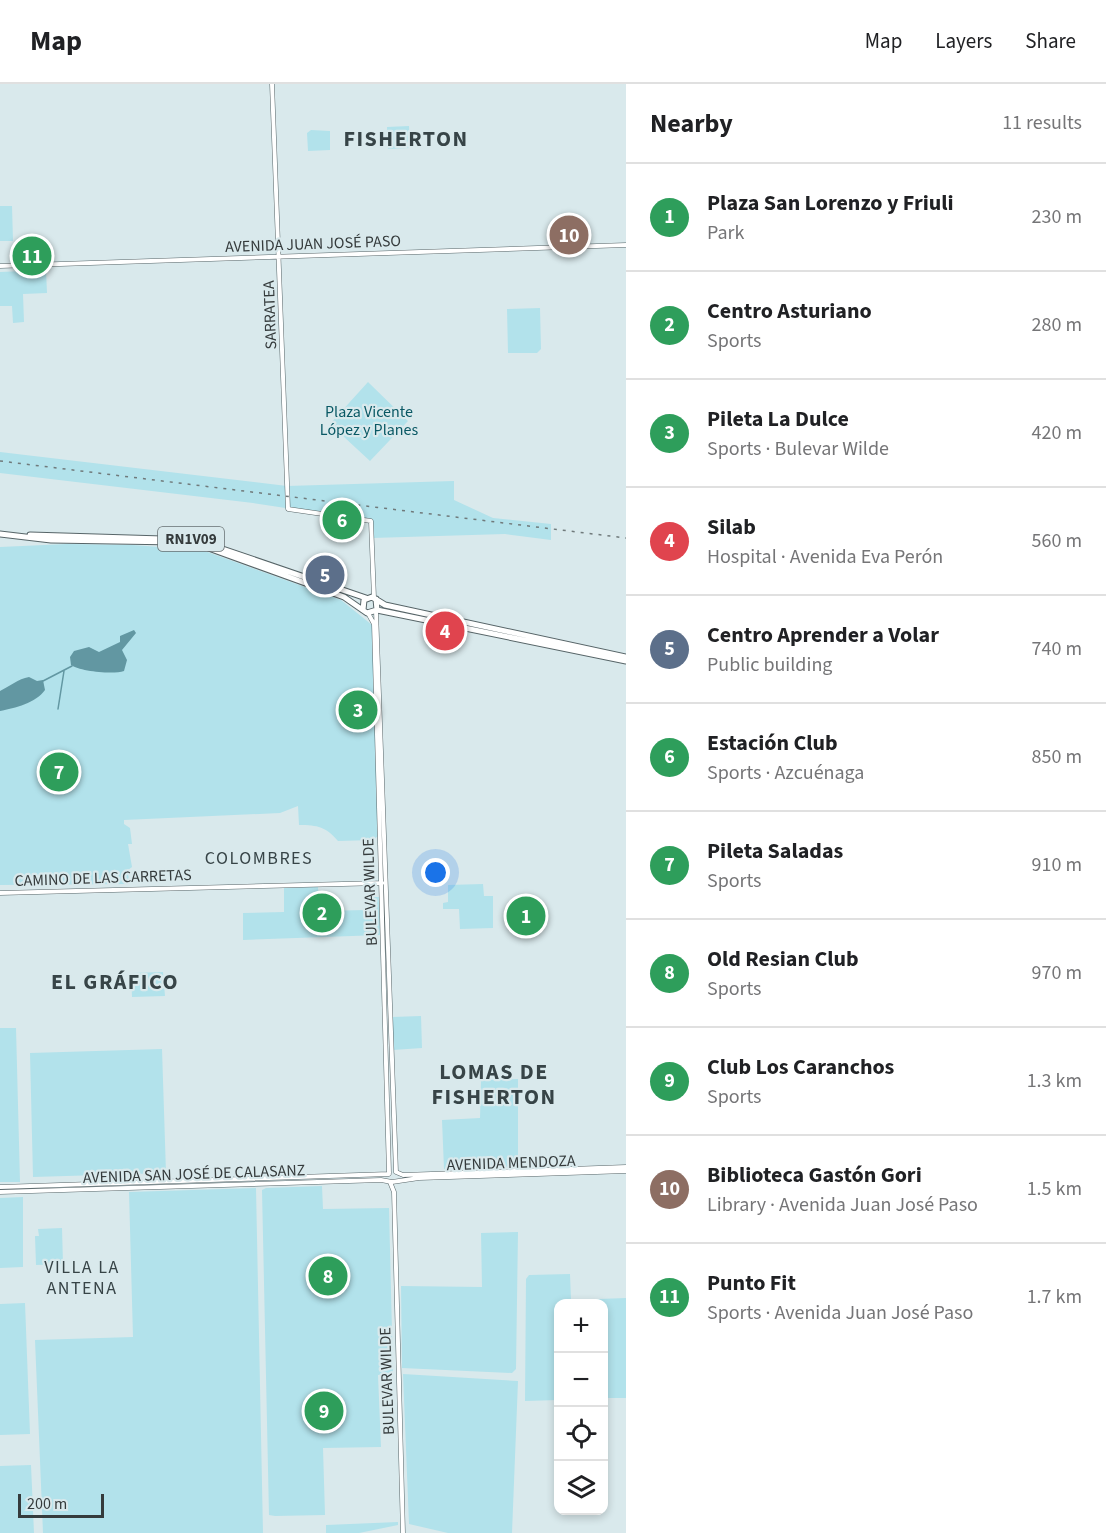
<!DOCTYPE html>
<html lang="en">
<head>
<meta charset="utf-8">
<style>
	:root { --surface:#fff; --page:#f2f2f2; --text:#202124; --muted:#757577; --line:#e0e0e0; --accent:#b45309 }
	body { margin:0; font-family:"Source Sans 3",sans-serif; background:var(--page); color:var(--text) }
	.controls { position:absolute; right:18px; bottom:18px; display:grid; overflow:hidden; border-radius:12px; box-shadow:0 3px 9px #0003 }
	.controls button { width:54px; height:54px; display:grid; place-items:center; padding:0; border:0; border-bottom:2px solid var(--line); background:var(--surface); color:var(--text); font:30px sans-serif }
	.scale { position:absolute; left:18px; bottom:15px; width:86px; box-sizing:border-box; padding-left:6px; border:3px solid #353b3c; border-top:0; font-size:16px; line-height:21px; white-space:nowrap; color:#353b3c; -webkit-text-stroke:4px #d9e9ec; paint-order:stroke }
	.you { position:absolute; left:436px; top:789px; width:21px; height:21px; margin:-15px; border:4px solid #fff; border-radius:50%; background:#1a73e8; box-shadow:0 0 0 9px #1a73e833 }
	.badge { display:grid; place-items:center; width:39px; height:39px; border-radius:50%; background:var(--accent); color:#fff; font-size:20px; font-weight:700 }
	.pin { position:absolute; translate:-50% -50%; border:3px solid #fff; box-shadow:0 2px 6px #0006 }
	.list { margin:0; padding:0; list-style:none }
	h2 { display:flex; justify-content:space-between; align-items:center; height:78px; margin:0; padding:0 24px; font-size:26px }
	h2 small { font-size:20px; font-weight:400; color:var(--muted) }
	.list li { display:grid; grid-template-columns:39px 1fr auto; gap:18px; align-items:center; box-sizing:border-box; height:108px; padding:0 24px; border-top:2px solid var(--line) }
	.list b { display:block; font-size:22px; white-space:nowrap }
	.list p { margin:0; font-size:20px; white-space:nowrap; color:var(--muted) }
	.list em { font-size:20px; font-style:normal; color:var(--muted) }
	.icon { flex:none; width:33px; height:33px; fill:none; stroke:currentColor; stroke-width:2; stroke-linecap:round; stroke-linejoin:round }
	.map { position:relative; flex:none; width:626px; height:1449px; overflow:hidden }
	header { display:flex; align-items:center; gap:36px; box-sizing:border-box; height:84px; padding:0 30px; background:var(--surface); border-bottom:2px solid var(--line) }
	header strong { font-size:28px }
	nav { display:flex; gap:33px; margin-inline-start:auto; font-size:21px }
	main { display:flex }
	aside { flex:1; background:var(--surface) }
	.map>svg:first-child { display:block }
	.green { fill:#b2e2eb }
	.water { fill:#6297a2 }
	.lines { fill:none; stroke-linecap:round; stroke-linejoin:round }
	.stream { stroke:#6297a2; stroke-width:1.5 }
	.secondary-casing { stroke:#576568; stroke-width:5 }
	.primary-casing { stroke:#576568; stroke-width:7 }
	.secondary { stroke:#fff; stroke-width:4 }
	.primary { stroke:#fff; stroke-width:5 }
	.rail { stroke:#707a7b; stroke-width:1.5; stroke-dasharray:3 6; stroke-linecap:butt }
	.labels { text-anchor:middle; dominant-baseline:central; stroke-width:4.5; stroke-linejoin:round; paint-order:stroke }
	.shield { fill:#d9e9ec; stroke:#666f71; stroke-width:1.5 }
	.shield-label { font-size:15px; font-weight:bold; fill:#353b3c }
	.street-label { font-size:16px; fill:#353b3c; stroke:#d9e9ec }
	.park-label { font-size:16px; fill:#095864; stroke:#d9e9ec }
	.neighbourhood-label { font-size:18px; letter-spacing:1.5px; fill:#374447; stroke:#d9e9ec }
	.district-label { font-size:22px; font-weight:bold; letter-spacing:1.5px; fill:#374447; stroke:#d9e9ec }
</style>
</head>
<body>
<header>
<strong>Map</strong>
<nav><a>Map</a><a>Layers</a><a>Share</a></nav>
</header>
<main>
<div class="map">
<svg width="626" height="1449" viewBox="0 0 626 1449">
	<rect width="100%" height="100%" fill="#d9e9ec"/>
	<path class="green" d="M409,42L410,64L388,65L387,43Z
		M311,46L330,47V66L308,67L307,49Z
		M0,122H12L13,157H0Z
		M46,186L47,209L23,210L24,238L13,239L12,222H0V188Z
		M540,224L541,265L537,269H508L507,225Z
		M368,298L408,337L370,377L330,340Z
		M0,368L287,402L454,397V416L493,434L551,440V456L505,450L372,454L371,437L253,419L0,389Z
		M67,460L132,461L202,466L341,516L372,541L378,752L373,756L338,757C326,743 318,741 299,741L298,722L280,729L124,736V740L130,744L132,760H128L132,783L128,786L129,800L0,801V463Z
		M483,800L484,812H493V844L460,845L459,825H443V819L448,818V801Z
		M318,803L319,827L366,826V813H379L380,851L243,856V829L284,828V804Z
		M163,888L165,912L132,913L131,889Z
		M421,932L422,964L393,966L392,933Z
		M0,944H16L20,1098H0Z
		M162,965L166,1089L33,1093L30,969Z
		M518,995V1080L515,1083L444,1085L442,1036L480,1034L481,996Z
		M322,1102L323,1125L389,1124L393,1291H378L381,1363L323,1364L325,1431L275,1432L269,1431L262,1106L266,1104Z
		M256,1104L263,1449H43L35,1256L133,1253L129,1108Z
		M23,1113V1183L0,1184V1114Z
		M62,1144L63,1180L36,1181L35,1152H39L38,1145Z
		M518,1148L516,1285L512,1289L402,1284L401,1202L482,1203L481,1149Z
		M570,1190L571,1216L626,1214V1314H604V1220H558V1316L525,1317L526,1195L529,1191Z
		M25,1219L30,1350L0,1351V1220Z
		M403,1290L518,1297L512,1449H448L409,1440Z
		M31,1381L34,1449H0V1382Z
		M398,1438V1441L359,1449H326V1441Z"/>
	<path class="water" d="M134,546L136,549L122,566L127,576L124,587C113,591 79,587 71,581L70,573L74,567L89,563L99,568L120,558V552Z
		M29,593L37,597L43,596L45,606C36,619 15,624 0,627V607C10,602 18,595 29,593Z"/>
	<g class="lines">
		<path class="stream" d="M43,597L72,582
			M58,625L64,587"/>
		<g class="secondary-casing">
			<path id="secondary" d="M272,0L288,425L371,437L374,514
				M0,182L626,161
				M376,527L396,1088
				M368,529L374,540L389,1089
				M0,809L382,799
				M396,1088L403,1091L626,1083
				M390,1098L394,1108L403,1449
				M0,1103L389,1090
				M0,1108L381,1096L392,1098L419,1094L626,1087"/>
		</g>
		<g class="primary-casing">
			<path id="primary" d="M0,450L51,456L178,458L203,462L344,513L367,529L377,526L376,515
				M30,451L196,456L366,514
				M363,526L364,516L372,513L385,521L626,573
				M377,526L626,577"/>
		</g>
		<use href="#secondary" class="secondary"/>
		<use href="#primary" class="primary"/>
		<path class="rail" d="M0,377L626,454"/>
	</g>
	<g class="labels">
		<rect class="shield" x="158" y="443" width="66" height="24" rx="4.5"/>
		<g class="shield-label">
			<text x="191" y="455">RN1V09</text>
		</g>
		<g class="street-label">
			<text transform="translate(313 160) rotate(-2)">AVENIDA JUAN JOSÉ PASO</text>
			<text transform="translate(270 231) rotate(-92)">SARRATEA</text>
			<text transform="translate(103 794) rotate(-2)">CAMINO DE LAS CARRETAS</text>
			<text transform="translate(370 808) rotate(-92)">BULEVAR WILDE</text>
			<text transform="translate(511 1079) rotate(-2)">AVENIDA MENDOZA</text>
			<text transform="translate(194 1090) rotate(-2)">AVENIDA SAN JOSÉ DE CALASANZ</text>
			<text transform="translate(387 1297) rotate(-92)">BULEVAR WILDE</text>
		</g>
		<g class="park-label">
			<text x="369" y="328">Plaza Vicente<tspan x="369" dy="18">López y Planes</tspan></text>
		</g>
		<g class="neighbourhood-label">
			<text x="259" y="774">COLOMBRES</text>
			<text x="82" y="1183">VILLA LA<tspan x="82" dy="21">ANTENA</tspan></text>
		</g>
		<g class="district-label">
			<text x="406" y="55">FISHERTON</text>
			<text x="115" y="898">EL GRÁFICO</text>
			<text x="494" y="988">LOMAS DE<tspan x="494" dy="25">FISHERTON</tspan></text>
		</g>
	</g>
</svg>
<div class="controls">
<button>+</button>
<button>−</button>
<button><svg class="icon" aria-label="locate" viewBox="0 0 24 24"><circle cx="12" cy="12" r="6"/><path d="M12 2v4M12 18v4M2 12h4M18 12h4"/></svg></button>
<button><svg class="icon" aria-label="layers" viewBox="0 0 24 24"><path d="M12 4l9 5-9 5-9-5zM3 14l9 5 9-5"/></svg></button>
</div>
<div class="scale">200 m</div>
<div class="you"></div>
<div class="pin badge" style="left:526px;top:832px;background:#2e9e5b">1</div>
<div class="pin badge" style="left:322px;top:829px;background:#2e9e5b">2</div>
<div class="pin badge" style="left:358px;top:626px;background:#2e9e5b">3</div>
<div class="pin badge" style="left:445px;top:547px;background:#e0444e">4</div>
<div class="pin badge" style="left:325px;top:491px;background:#5c6f8a">5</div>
<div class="pin badge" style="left:342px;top:436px;background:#2e9e5b">6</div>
<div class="pin badge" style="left:59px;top:688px;background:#2e9e5b">7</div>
<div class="pin badge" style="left:328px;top:1192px;background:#2e9e5b">8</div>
<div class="pin badge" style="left:324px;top:1327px;background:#2e9e5b">9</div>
<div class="pin badge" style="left:569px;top:151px;background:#8d6e63">10</div>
<div class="pin badge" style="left:32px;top:172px;background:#2e9e5b">11</div>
</div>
<aside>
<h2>Nearby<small>11 results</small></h2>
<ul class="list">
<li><span class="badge" style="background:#2e9e5b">1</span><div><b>Plaza San Lorenzo y Friuli</b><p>Park</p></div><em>230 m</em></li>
<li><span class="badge" style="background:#2e9e5b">2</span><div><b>Centro Asturiano</b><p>Sports</p></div><em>280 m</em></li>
<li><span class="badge" style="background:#2e9e5b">3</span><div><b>Pileta La Dulce</b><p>Sports · Bulevar Wilde</p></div><em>420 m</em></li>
<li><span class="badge" style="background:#e0444e">4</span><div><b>Silab</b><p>Hospital · Avenida Eva Perón</p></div><em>560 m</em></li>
<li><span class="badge" style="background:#5c6f8a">5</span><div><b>Centro Aprender a Volar</b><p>Public building</p></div><em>740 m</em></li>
<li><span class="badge" style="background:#2e9e5b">6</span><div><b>Estación Club</b><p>Sports · Azcuénaga</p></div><em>850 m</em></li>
<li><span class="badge" style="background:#2e9e5b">7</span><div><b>Pileta Saladas</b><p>Sports</p></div><em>910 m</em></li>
<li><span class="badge" style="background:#2e9e5b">8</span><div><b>Old Resian Club</b><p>Sports</p></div><em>970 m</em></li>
<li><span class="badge" style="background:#2e9e5b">9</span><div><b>Club Los Caranchos</b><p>Sports</p></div><em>1.3 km</em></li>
<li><span class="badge" style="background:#8d6e63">10</span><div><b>Biblioteca Gastón Gori</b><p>Library · Avenida Juan José Paso</p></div><em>1.5 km</em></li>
<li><span class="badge" style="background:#2e9e5b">11</span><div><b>Punto Fit</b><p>Sports · Avenida Juan José Paso</p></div><em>1.7 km</em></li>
</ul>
</aside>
</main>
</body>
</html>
